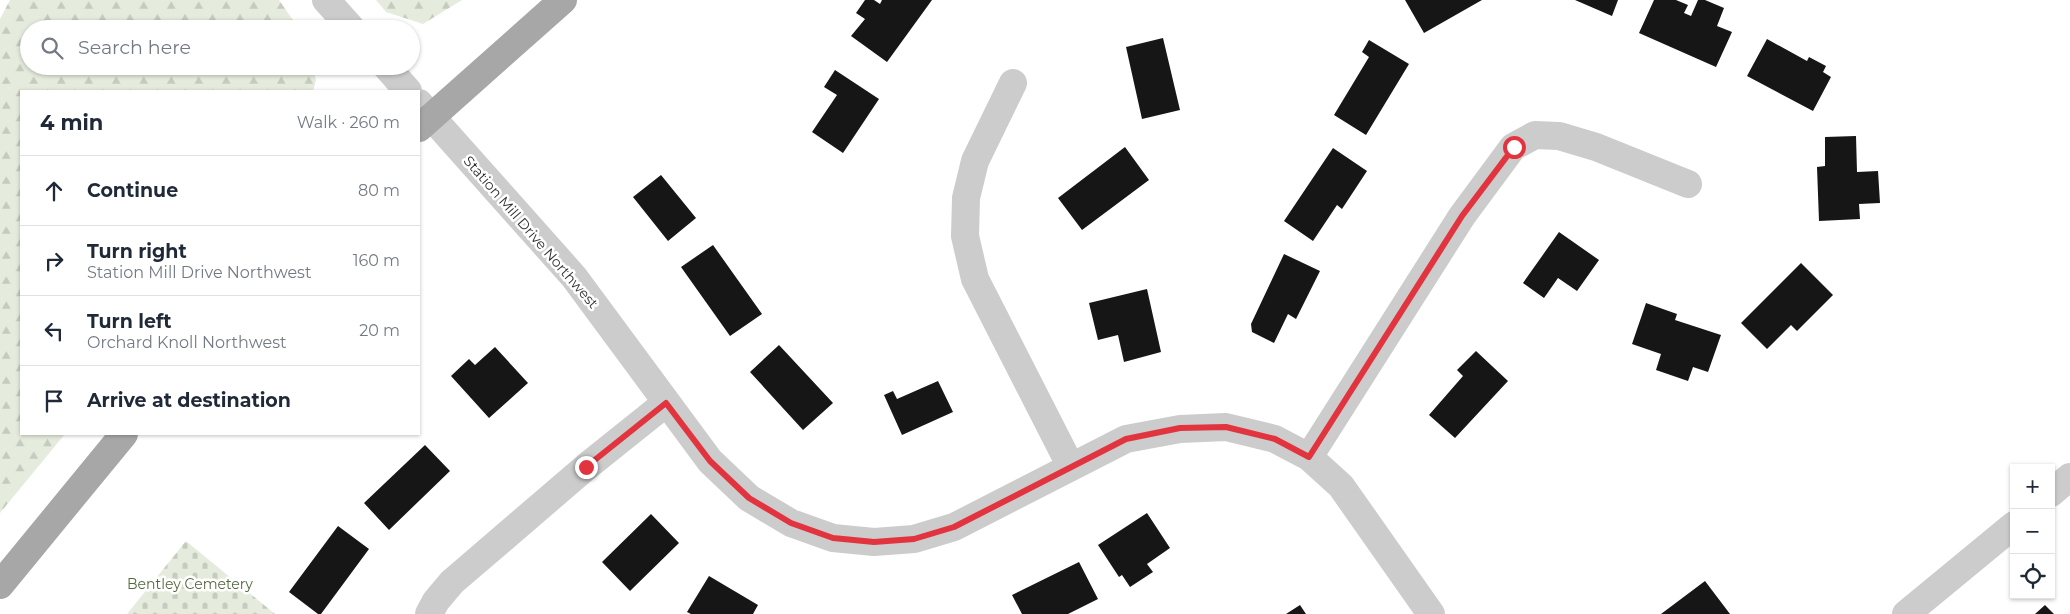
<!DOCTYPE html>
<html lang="en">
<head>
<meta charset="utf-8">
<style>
	:root { --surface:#fff; --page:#f6f6f7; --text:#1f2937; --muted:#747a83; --line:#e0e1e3 }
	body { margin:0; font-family:Montserrat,sans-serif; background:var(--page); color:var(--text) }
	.controls { position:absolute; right:15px; bottom:15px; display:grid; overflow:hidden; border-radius:0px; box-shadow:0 1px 4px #0004 }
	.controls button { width:45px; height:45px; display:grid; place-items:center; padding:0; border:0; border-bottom:1px solid var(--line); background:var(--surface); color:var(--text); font:25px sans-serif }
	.stop { position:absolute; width:15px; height:15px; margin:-11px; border:4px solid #e2343f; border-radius:50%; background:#fff }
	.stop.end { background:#e2343f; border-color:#fff; box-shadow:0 1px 5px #0008 }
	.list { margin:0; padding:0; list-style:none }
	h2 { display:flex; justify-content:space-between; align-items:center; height:65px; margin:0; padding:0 20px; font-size:21px }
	h2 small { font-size:16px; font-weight:400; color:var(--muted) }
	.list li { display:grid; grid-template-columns:32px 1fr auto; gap:15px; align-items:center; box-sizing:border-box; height:70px; padding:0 20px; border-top:1px solid var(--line) }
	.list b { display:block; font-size:19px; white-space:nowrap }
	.list p { margin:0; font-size:16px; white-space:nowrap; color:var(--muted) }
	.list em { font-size:16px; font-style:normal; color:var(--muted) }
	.icon { flex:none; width:28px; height:28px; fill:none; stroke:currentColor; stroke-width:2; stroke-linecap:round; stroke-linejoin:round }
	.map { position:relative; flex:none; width:2070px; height:614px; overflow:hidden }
	.search { position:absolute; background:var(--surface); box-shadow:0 1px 4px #0004; left:20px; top:20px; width:400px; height:55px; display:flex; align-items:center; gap:12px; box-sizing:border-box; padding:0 18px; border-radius:28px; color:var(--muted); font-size:19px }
	.panel { position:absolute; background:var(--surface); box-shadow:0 1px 4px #0004; left:20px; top:90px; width:400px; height:345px; border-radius:0px }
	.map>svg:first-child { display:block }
	.forest { fill:url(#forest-firs) }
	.cemetery { fill:url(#cemetery-stones) }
	.building { fill:#161616 }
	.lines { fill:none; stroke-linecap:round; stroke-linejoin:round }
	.minor { stroke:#ccc; stroke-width:28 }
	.major { stroke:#a7a7a7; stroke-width:28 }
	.route { stroke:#e2343f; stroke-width:6 }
	.labels { text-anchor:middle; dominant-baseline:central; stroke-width:5; stroke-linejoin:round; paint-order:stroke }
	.street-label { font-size:14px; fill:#2f2f2f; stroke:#fff }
	.park-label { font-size:14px; fill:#516a3d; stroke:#fff }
</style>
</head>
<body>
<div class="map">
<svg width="2070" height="614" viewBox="0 0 2070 614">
	<defs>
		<pattern id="forest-firs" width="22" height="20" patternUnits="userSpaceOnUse" patternTransform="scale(1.25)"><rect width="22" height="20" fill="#e5ecdd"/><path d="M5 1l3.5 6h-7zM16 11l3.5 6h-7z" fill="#c5cbbe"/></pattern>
		<pattern id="cemetery-stones" width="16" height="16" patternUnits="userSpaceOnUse" patternTransform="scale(1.25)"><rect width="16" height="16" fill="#e5ecdd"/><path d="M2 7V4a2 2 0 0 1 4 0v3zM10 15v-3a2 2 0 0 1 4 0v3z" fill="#c5cbbe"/></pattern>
	</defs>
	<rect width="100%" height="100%" fill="#fff"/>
	<path class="forest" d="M10,0H279L299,29H29V66H312L316,80L313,91H21V434H65L0,513V19Z
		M376,0H462L423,24L386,12Z"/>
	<path class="cemetery" d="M186,541L275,614H127Z"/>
	<path class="building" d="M865,0H874L880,4L882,0H932L887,62L851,36L865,19L856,13Z
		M1405,0H1482L1424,33Z
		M1575,0H1618L1612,16Z
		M1654,0H1676L1688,5L1684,13L1691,16L1698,0H1705L1724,8L1717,26L1732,32L1716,67L1639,33Z
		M1163,38L1180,110L1142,119L1126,47Z
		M1767,39L1807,61L1809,57L1826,66L1823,72L1831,77L1813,111L1747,76Z
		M1369,40L1409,64L1366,135L1334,115L1369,57L1362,52Z
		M835,70L879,99L843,153L812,132L837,95L824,87Z
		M1856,136L1857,172L1878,171L1880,203L1859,204L1860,219L1819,221L1817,167L1825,166V137Z
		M1125,147L1149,180L1082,230L1058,198Z
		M1333,148L1367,171L1342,209L1337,205L1313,241L1284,221Z
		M661,175L696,218L668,241L633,197Z
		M1559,232L1599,260L1577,291L1558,278L1544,298L1523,283Z
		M713,245L762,314L730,336L681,267Z
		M1284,254L1320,271L1296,319L1288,314L1274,343L1252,332L1251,324Z
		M1801,263L1833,295L1797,331L1791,325L1767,349L1741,323Z
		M1147,289L1161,352L1124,362L1118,335L1098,340L1089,303Z
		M1646,303L1677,314L1675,320L1721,335L1708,372L1693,367L1688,381L1656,370L1661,354L1632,344Z
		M779,345L833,403L803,430L750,372Z
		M495,347L528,383L489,418L451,376L469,359L475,365Z
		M1476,351L1508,381L1455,438L1429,415L1463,376L1457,370Z
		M938,381L953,412L902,435L884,395L893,391L897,399Z
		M425,445L450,471L389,530L364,503Z
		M1147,513L1170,548L1147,564L1153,572L1130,587L1122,575L1119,577L1098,545Z
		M651,514L679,543L630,591L602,562Z
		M338,526L369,549L321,614H318L289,592Z
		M1079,562L1098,599L1068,614H1022L1012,595Z
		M709,576L758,605L753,614H691L687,612Z
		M1705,581L1730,614H1661Z
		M1300,605L1306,614H1286Z
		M2045,605L2054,614H2035Z"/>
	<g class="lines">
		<path class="minor" d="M326,0L352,29
			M386,66L408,91
			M1013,83L975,161L966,198L965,236L975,279L1071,467
			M419,103L574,277L710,461L749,498L791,523L833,538L874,542L914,539L954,527L1126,439L1180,429L1226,427L1275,439L1309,457L1341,486L1431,614
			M1309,457L1462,216L1513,147L1535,135L1559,136L1596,147L1688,184
			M2051,493L2070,477
			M429,614L436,601L452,582L586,467L666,403
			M1906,614L2014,525"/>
		<path class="major" d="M419,128L563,0
			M0,585L124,434"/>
	</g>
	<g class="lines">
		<path class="route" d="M586,467L666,403L710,461L749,498L791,523L833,538L874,542L914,539L954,527L1126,439L1180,428L1226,427L1275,439L1309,457L1462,216L1514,147"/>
	</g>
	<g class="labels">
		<g class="street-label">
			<text transform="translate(531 232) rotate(49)">Station Mill Drive Northwest</text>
		</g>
		<g class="park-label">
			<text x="190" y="584">Bentley Cemetery</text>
		</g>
	</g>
</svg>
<div class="controls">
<button>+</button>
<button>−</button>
<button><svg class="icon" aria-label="locate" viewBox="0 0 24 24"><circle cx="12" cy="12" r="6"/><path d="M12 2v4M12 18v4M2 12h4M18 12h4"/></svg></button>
</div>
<div class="stop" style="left:1514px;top:147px"></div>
<div class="stop end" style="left:586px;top:467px"></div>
<div class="search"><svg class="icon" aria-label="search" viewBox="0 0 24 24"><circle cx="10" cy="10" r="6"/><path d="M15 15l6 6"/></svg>Search here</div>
<section class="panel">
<h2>4 min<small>Walk · 260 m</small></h2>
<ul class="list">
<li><svg class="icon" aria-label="ahead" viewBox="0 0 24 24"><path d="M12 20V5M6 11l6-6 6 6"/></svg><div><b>Continue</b></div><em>80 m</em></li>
<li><svg class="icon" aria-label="right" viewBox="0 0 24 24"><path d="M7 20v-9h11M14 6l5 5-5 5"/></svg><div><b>Turn right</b><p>Station Mill Drive Northwest</p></div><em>160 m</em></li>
<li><svg class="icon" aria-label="left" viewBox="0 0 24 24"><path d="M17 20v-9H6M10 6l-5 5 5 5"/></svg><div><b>Turn left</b><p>Orchard Knoll Northwest</p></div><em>20 m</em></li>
<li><svg class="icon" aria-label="arrive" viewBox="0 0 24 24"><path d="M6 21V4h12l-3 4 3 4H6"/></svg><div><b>Arrive at destination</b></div></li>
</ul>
</section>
</div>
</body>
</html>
